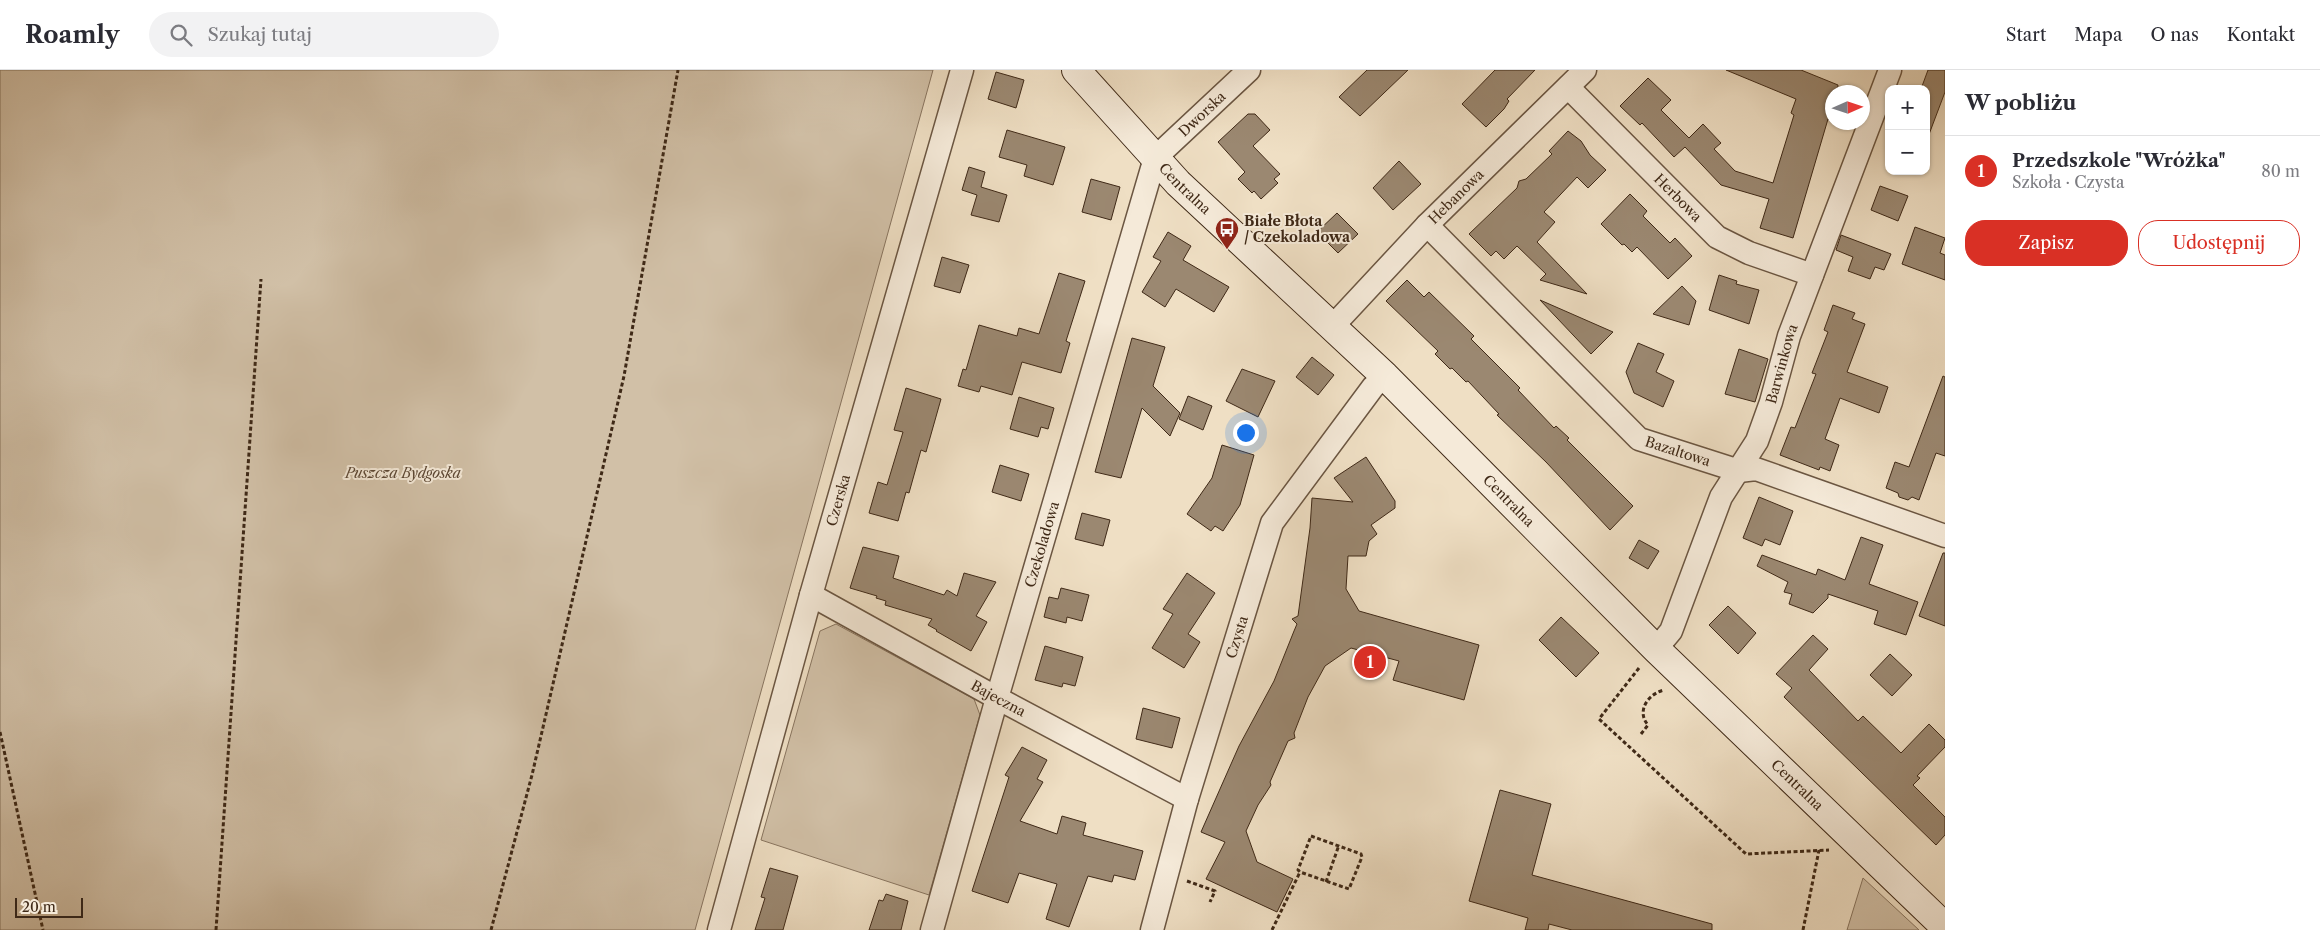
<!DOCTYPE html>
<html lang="pl">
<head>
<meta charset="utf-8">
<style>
	:root { --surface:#fff; --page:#f2f2f3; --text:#2b2b33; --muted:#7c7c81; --line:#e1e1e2; --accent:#d93025 }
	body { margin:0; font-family:"Libre Caslon Text",serif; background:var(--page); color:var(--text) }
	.controls { position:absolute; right:15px; top:15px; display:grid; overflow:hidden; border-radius:10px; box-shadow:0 1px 4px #0004 }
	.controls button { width:45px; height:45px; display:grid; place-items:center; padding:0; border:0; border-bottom:1px solid var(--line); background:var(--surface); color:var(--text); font:25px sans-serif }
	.compass { position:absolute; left:1825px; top:15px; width:45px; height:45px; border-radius:50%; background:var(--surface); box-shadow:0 1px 4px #0004; rotate:87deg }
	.scale { position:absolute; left:15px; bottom:12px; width:68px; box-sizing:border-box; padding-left:5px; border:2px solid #3f2917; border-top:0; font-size:14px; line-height:18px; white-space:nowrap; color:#3f2917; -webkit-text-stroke:4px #f5ead9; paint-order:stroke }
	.you { position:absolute; left:1245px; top:362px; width:18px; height:18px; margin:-12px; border:4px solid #fff; border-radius:50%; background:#1a73e8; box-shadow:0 0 0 8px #1a73e833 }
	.badge { display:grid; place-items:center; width:32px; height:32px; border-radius:50%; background:var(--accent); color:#fff; font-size:16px; font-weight:700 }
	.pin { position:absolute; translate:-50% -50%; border:2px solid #fff; box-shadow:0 1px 5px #0006 }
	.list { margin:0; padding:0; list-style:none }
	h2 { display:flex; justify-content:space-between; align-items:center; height:65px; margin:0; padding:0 20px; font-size:21px }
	h2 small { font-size:16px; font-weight:400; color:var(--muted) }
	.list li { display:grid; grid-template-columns:32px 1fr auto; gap:15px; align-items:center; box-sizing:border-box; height:70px; padding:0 20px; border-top:1px solid var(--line) }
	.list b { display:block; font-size:19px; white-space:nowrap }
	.list p { margin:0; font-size:16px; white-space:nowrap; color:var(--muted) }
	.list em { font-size:16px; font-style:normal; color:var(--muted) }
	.actions { display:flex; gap:10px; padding:15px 20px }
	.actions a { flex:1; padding:11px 0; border:1px solid var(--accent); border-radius:20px; text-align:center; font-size:18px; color:var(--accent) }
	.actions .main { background:var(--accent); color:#fff }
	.icon { flex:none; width:28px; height:28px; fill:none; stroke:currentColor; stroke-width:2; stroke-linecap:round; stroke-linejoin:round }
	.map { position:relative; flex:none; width:1945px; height:860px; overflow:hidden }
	header { display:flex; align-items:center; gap:30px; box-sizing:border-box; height:70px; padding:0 25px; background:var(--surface); border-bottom:1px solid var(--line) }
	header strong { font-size:24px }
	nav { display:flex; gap:28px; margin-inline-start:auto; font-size:18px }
	.search { width:350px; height:45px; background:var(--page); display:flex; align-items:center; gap:12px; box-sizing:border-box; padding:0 18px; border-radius:28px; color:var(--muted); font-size:19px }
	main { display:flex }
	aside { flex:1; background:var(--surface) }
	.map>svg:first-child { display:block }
	.green { fill:#d1c0a7; stroke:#88745f }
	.building { fill:#9b8871; stroke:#3f2917 }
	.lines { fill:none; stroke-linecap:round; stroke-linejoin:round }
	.street-casing { stroke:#6b5642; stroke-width:25 }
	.secondary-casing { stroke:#3f2917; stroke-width:30 }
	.path { stroke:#3f2917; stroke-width:3; stroke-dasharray:4 2.5; stroke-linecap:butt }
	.street { stroke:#f5ead9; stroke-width:22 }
	.secondary { stroke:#f5ead9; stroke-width:28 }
	.labels { text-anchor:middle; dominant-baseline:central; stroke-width:4; stroke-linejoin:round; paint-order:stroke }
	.street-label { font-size:14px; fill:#3f2917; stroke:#f5ead9 }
	.poi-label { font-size:14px; font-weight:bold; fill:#3f2917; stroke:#f5ead9; text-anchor:start }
	.park-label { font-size:14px; font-style:italic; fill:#5c4734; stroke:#f5ead9 }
</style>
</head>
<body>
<header>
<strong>Roamly</strong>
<div class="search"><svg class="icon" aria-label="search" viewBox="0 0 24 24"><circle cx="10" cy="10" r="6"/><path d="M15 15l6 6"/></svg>Szukaj tutaj</div>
<nav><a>Start</a><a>Mapa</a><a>O nas</a><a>Kontakt</a></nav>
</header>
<main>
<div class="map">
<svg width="1945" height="860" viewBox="0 0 1945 860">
	<rect width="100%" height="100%" fill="#efdfc4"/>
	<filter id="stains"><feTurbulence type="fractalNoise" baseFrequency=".004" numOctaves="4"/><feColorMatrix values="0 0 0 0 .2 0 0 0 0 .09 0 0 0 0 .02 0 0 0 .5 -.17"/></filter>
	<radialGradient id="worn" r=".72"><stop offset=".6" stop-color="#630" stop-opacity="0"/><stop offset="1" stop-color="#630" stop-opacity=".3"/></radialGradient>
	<path class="green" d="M0,0H933L695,860H0Z
		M836,554L974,629L980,645L929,825L761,770L820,561Z
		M1863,808L1919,860H1847Z"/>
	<path class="building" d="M1367,0H1408L1360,46L1339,27Z
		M1495,0H1535L1507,29L1509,31L1504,39L1486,57L1462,34Z
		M1726,0H1801L1838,15L1837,22H1832V51L1828,49L1793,168L1760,158L1769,129L1721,115L1685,77L1674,87L1642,53L1640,55L1620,36L1648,8L1671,30L1661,40L1689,68L1703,54L1721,73L1714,79L1735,101L1773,113L1794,45L1791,43L1796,29Z
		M1928,0H1945V22L1928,67L1926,19H1921Z
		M996,2L1024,10L1016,38L988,29Z
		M1248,44H1255L1270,60L1253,76L1280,104L1274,109L1278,113L1261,129L1254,121L1252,123L1238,109L1245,102L1218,72Z
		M1007,60L1065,77L1053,115L1024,106L1027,95L999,87Z
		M1568,61L1581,71L1590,85L1606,100L1588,118L1577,107L1544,142L1555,152L1537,172L1587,224L1540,210L1546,204L1517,176L1504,189L1496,181L1491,186L1469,164L1517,118L1519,111L1526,109L1552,84L1549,81Z
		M1399,91L1421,114L1393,140L1373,118Z
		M969,97L985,102L981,117L1007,125L999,152L971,145L977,125L962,120Z
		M1091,109L1120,117L1111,150L1082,142Z
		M1880,116L1908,126L1898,151L1871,140Z
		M1630,124L1647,141L1643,146L1670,173L1675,168L1692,186L1668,209L1637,177L1632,182L1624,174L1622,175L1601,154Z
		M1337,143L1358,164L1338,183L1317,162Z
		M1915,157L1945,168L1940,183L1945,185V210L1902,194Z
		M1168,162L1191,176L1183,190L1229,217L1214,242L1176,219L1165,237L1142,222L1161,191L1153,187Z
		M1841,165L1891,184L1884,200L1875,197L1870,209L1848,201L1853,187L1836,180Z
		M942,187L969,195L960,223L934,216Z
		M1059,203L1085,211L1066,271L1070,273L1061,303L1022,292L1012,325L981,316L979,322L958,316L963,299L966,300L979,255L1017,266L1019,258L1039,264Z
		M1719,205L1737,211L1736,214L1759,220L1749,254L1709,240Z
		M1407,210L1424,227L1429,222L1474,266L1471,269L1520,318L1518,320L1554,358L1556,356L1569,368L1567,370L1633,436L1610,460L1546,392L1497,345L1499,344L1468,311L1466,312L1452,298L1450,299L1435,284L1438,281L1386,231Z
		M1682,216L1696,231L1689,255L1653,244Z
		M1540,230L1613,262L1591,284Z
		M1833,235L1855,243L1852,249L1865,254L1847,302L1888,317L1879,343L1840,328L1825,369L1839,375L1830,401L1820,397L1819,400L1780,385L1791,357L1795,358L1816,304L1812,303L1828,262L1824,260Z
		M1132,268L1165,277L1153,316L1180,343L1170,366L1142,338L1121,408L1095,402Z
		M1638,273L1664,284L1656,302L1674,311L1663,337L1634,323L1626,302Z
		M1739,279L1768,289L1755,332L1725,324Z
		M1312,287L1334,305L1318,325L1296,307Z
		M1242,299L1275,311L1258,347L1226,331Z
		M1943,306L1945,307V386L1936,383L1919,430L1912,427L1908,430L1899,427L1898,423L1886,418L1895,392L1909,397Z
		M906,318L941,329L926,382L921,380L909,423L906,422L898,451L869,443L878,412L887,415L903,362L894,360Z
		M1188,326L1212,336L1203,360L1179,349Z
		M1019,327L1054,338L1048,359L1041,357L1038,367L1010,359Z
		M1222,375L1254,385L1240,435L1223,461L1215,456L1211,461L1187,444L1212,408Z
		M1366,387L1395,431V438L1371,455L1377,464L1369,471L1366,486H1348L1346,519L1359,541L1479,575L1464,630L1393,610L1399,591L1351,578L1325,596L1308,627L1294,663L1295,668L1288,671L1270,712L1271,715L1258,735L1246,761L1257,792L1293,809L1277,842L1206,809L1225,772L1201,762L1239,676L1274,611L1294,561L1297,554L1292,549L1298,546L1310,458L1312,428L1353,432L1334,408Z
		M1000,395L1029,404L1021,431L992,422Z
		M1759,427L1793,441L1780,475L1765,469L1762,476L1743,468Z
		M1082,443L1110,450L1103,476L1075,469Z
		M1861,467L1883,475L1869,514L1918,532L1906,565L1874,554L1878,541L1828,524V528L1813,543L1789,534L1792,524L1784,522L1788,512L1757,496L1762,485L1816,505L1818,499L1845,510Z
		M1639,470L1659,481L1648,499L1629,488Z
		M863,477L899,486L893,508L944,525L947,520L957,526L964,503L996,512L976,546L987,552L971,581L936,561L937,560L928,555L932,549L885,535L886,531L876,528L877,526L850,518Z
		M1943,483H1945V556L1919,546Z
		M1187,503L1215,523L1188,564L1200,572L1184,598L1152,578L1173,544L1163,539Z
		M1061,518L1089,525L1082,551L1067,547L1066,553L1044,547L1049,527L1058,529Z
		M1728,536L1756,563L1738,584L1709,555Z
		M1561,547L1599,583L1576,607L1539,570Z
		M1813,565L1828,579L1809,600L1858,651L1863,646L1901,683L1929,654L1945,670V677L1917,706L1920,708L1913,715L1945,747V765L1936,775L1784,627L1792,618L1776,604Z
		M1045,576L1083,587L1075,616L1063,613L1062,617L1035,610Z
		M1890,584L1912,605L1892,626L1870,605Z
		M1143,638L1180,648L1172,678L1136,669Z
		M1022,677L1047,690L1037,709L1043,712L1020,751L1057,764L1062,746L1086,753L1083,765L1143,781L1135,810L1114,805L1112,812L1088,806L1069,857L1046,849L1057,814L1019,803L1008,833L972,821L1009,707L1005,705Z
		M1500,720L1551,734L1532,805L1712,854V860H1572L1549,854L1548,860H1525L1528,848L1469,831Z
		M770,798L798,806L783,860H755L765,828L761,827Z
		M886,824L908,831L901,860H869L879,830L883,831Z"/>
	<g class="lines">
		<g class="street-casing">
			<g id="street">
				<path id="s1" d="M1568,17L1717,167L1749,183L1812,205"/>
				<path id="s2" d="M1427,155L1639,369L1739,401L1756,399L1945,466"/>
				<path id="s3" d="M1332,257L1427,155L1585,0"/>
				<path id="s4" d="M811,525L997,628L1187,729"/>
				<path id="s5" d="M1656,579L1671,561L1721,427L1757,371L1771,332L1789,266L1890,0"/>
				<path id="s6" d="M719,860L811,525L962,0"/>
				<path id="s7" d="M932,860L997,628L1155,88L1249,0"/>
				<path id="s8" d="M1152,860L1187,729L1272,453L1373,317L1385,306"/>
			</g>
		</g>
		<g class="secondary-casing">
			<g id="secondary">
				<path id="s9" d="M1076,0L1178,113L1385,306L1656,579L1945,857"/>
			</g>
		</g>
		<path class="path" d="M1639,598L1599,649L1746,784L1829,780
			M0,662L43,860
			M1641,664L1648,655C1636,641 1648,624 1664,620
			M1311,766L1361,784L1362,787L1349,819L1300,802L1298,800Z
			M1187,811L1215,821L1210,832
			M1326,812L1339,775
			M216,860L261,209
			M491,860L532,705L624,306L678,0
			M1272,860L1300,802
			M1803,860L1819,780"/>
		<use href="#street" class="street"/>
		<use href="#secondary" class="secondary"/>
	</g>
	<defs>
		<g id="bus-pin" transform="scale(1.25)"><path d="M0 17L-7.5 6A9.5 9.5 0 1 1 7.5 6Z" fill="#8f2418" stroke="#f5ead9"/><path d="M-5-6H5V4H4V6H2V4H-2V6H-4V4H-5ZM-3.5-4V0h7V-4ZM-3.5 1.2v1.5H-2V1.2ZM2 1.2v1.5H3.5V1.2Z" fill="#fff"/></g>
	</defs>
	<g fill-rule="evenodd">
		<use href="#bus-pin" x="1227" y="159"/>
	</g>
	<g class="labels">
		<g class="street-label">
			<text stroke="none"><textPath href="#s7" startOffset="868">Dworska</textPath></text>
			<text stroke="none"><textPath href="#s9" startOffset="161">Centralna</textPath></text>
			<text stroke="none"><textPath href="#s3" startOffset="180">Hebanowa</textPath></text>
			<text stroke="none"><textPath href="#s1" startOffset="156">Herbowa</textPath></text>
			<text stroke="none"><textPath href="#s5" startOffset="314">Barwinkowa</textPath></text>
			<text stroke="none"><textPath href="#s2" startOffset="342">Bazaltowa</textPath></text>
			<text stroke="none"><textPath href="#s6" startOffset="446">Czerska</textPath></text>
			<text stroke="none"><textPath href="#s9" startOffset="611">Centralna</textPath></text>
			<text stroke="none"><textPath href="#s7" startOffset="401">Czekoladowa</textPath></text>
			<text stroke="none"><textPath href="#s8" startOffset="305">Czysta</textPath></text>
			<text stroke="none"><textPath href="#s4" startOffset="214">Bajeczna</textPath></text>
			<text stroke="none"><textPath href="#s9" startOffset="1016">Centralna</textPath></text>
		</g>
		<g class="poi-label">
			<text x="1244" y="151">Białe Błota<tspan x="1244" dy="16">/ Czekoladowa</tspan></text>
		</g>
		<g class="park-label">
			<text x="403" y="403">Puszcza Bydgoska</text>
		</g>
	</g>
	<rect width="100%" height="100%" filter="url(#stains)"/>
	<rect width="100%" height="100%" fill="url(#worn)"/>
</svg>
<div class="controls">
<button>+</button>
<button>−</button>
</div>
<svg class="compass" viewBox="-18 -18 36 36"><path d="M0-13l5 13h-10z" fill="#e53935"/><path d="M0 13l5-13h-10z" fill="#7c7c81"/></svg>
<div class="scale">20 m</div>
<div class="you"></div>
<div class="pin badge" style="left:1370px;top:592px">1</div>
</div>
<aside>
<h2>W pobliżu<small></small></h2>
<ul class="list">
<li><span class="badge">1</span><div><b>Przedszkole &quot;Wróżka&quot;</b><p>Szkoła · Czysta</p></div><em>80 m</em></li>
</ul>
<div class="actions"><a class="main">Zapisz</a><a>Udostępnij</a></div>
</aside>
</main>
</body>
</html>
